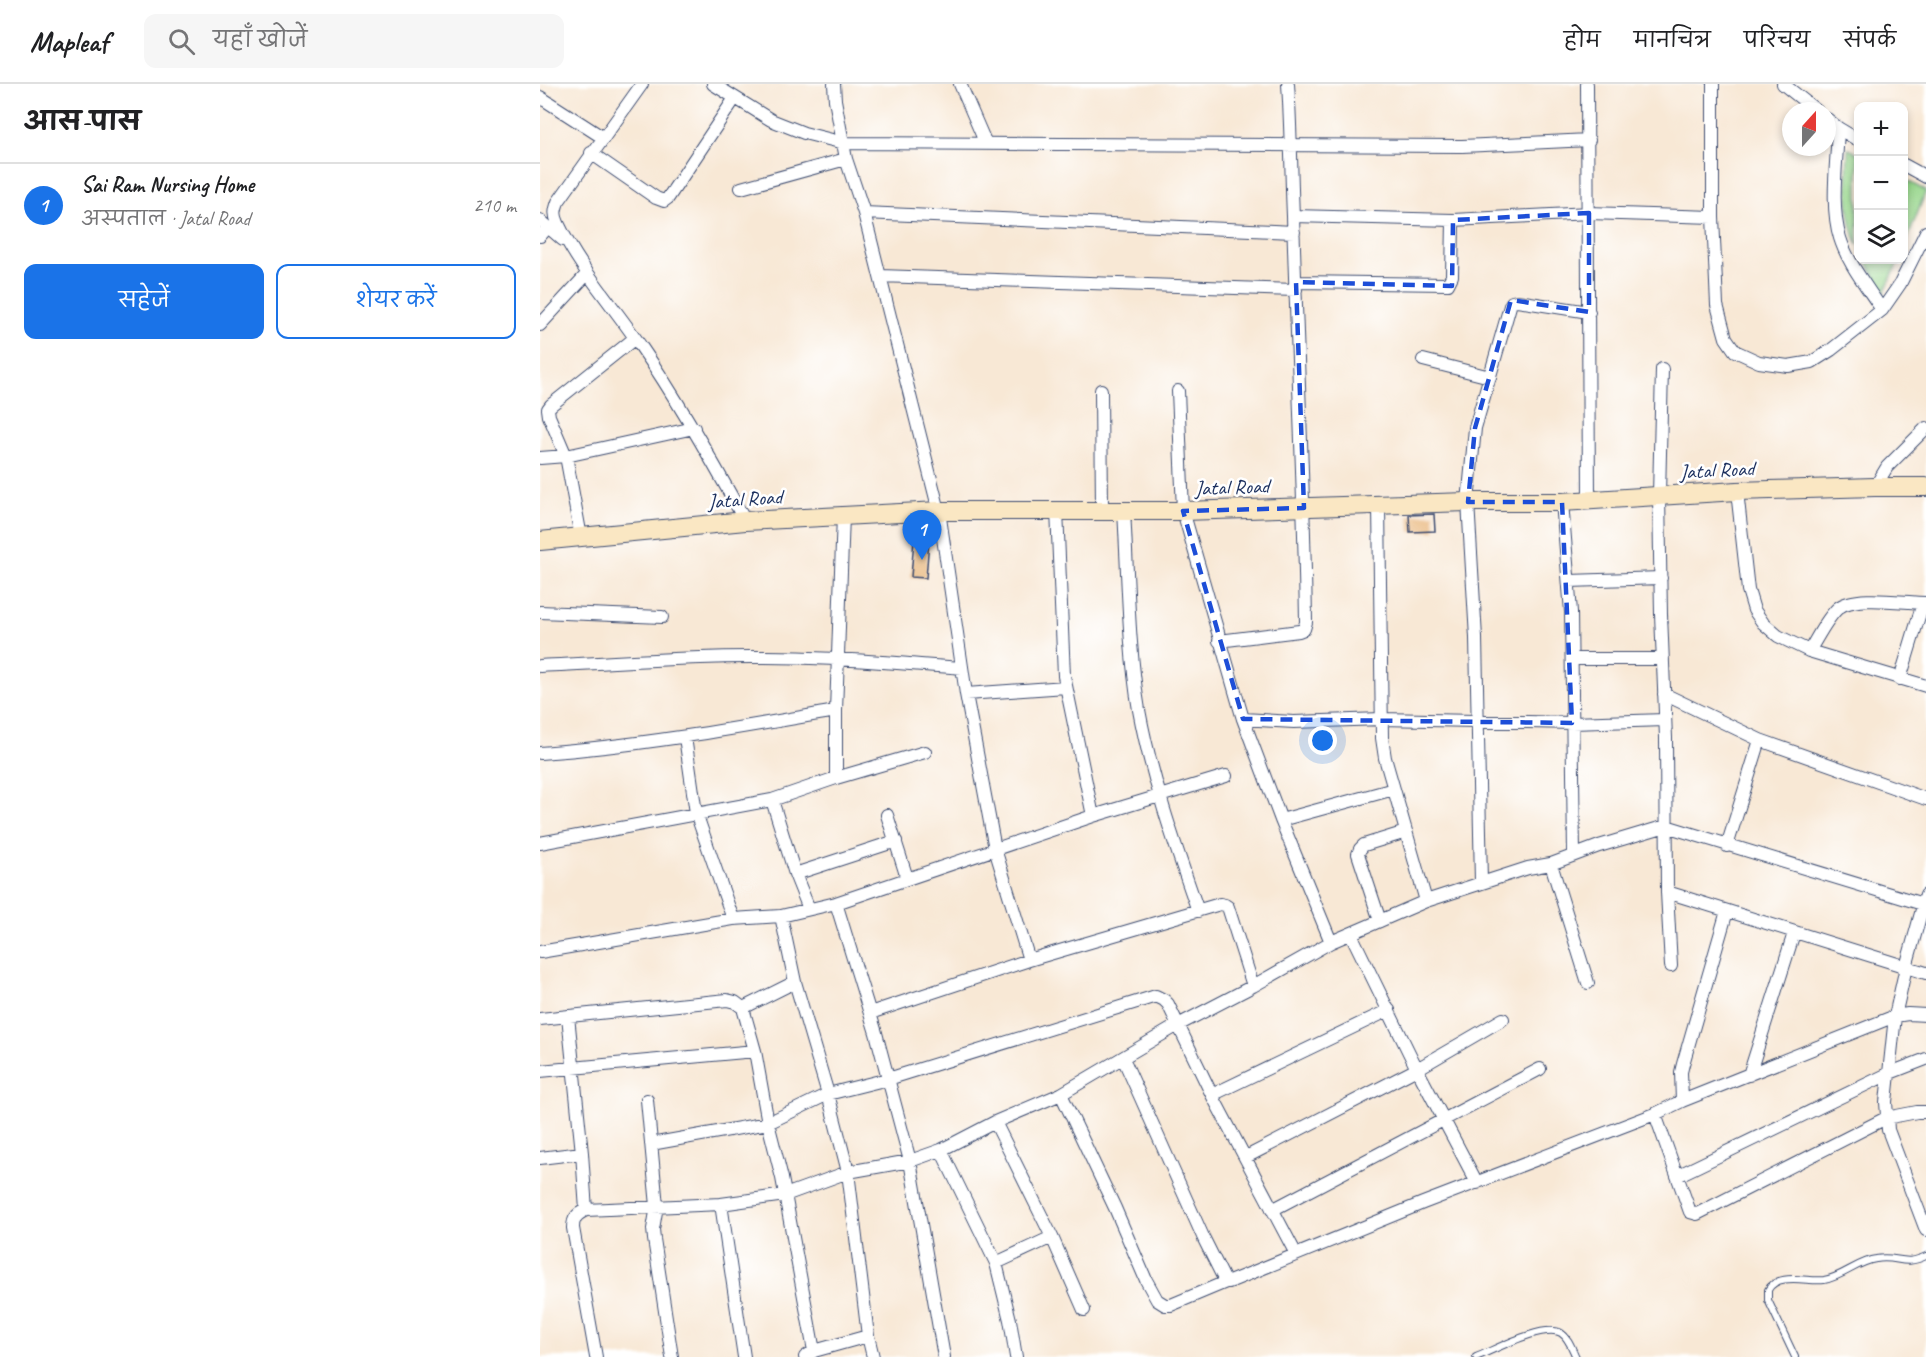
<!DOCTYPE html>
<html lang="hi">
<head>
<meta charset="utf-8">
<style>
	:root { --surface:#fff; --page:#f6f6f6; --text:#202124; --muted:#757577; --line:#e0e0e0; --accent:#1a73e8 }
	body { margin:0; font-family:Caveat,"Playpen Sans Deva",sans-serif; background:var(--page); color:var(--text) }
	.controls { position:absolute; right:18px; top:18px; display:grid; overflow:hidden; border-radius:12px; box-shadow:0 3px 9px #0003 }
	.controls button { width:54px; height:54px; display:grid; place-items:center; padding:0; border:0; border-bottom:2px solid var(--line); background:var(--surface); color:var(--text); font:30px sans-serif }
	.compass { position:absolute; left:1242px; top:18px; width:54px; height:54px; border-radius:50%; background:var(--surface); box-shadow:0 3px 9px #0003; rotate:21deg }
	.you { position:absolute; left:783px; top:657px; width:21px; height:21px; margin:-15px; border:4px solid #fff; border-radius:50%; background:#1a73e8; box-shadow:0 0 0 9px #1a73e833 }
	.badge { display:grid; place-items:center; width:39px; height:39px; border-radius:50%; background:var(--accent); color:#fff; font-size:20px; font-weight:700 }
	.pin { position:absolute; translate:-50% -50px; filter:drop-shadow(0 2px 3px #0008) }
	.pin::after { content:''; position:absolute; top:32px; width:21px; height:18px; background:inherit; clip-path:polygon(0 0,100% 0,50% 100%) }
	.list { margin:0; padding:0; list-style:none }
	h2 { display:flex; justify-content:space-between; align-items:center; height:78px; margin:0; padding:0 24px; font-size:26px }
	h2 small { font-size:20px; font-weight:400; color:var(--muted) }
	.list li { display:grid; grid-template-columns:39px 1fr auto; gap:18px; align-items:center; box-sizing:border-box; height:84px; padding:0 24px; border-top:2px solid var(--line) }
	.list b { display:block; font-size:22px; white-space:nowrap }
	.list p { margin:0; font-size:20px; white-space:nowrap; color:var(--muted) }
	.list em { font-size:20px; font-style:normal; color:var(--muted) }
	.actions { display:flex; gap:12px; padding:18px 24px }
	.actions a { flex:1; padding:14px 0; border:2px solid var(--accent); border-radius:12px; text-align:center; font-size:21px; color:var(--accent) }
	.actions .main { background:var(--accent); color:#fff }
	.icon { flex:none; width:33px; height:33px; fill:none; stroke:currentColor; stroke-width:2; stroke-linecap:round; stroke-linejoin:round }
	.map { position:relative; flex:none; width:1386px; height:1273px; overflow:hidden }
	header { display:flex; align-items:center; gap:36px; box-sizing:border-box; height:84px; padding:0 30px; background:var(--surface); border-bottom:2px solid var(--line) }
	header strong { font-size:28px }
	nav { display:flex; gap:33px; margin-inline-start:auto; font-size:21px }
	.search { width:420px; height:54px; background:var(--page); display:flex; align-items:center; gap:15px; box-sizing:border-box; padding:0 21px; border-radius:12px; color:var(--muted); font-size:22px }
	main { display:flex }
	aside { flex:1; background:var(--surface) }
	.map>svg:first-child { display:block }
	.green { fill:#96d58a; stroke:#588274; stroke-width:1.5 }
	.building { fill:#e8b579 }
	.lines { fill:none; stroke-linecap:round; stroke-linejoin:round }
	.service-casing { stroke:#3c4b70; stroke-width:8 }
	.minor-casing { stroke:#3c4b70; stroke-width:14 }
	.secondary-casing { stroke:#3c4b70; stroke-width:20 }
	.service { stroke:#fff; stroke-width:6 }
	.minor { stroke:#fff; stroke-width:12 }
	.secondary { stroke:#fae7c3; stroke-width:18 }
	.marked { fill:none; stroke:#1d4ed8; stroke-width:4.5; stroke-dasharray:12 8; stroke-linejoin:round }
	.labels { text-anchor:middle; dominant-baseline:central; stroke-width:5; stroke-linejoin:round; paint-order:stroke }
	.street-label { font-size:21px; fill:#1b2f5e; stroke:#fff }
</style>
</head>
<body>
<header>
<strong>Mapleaf</strong>
<div class="search"><svg class="icon" aria-label="search" viewBox="0 0 24 24"><circle cx="10" cy="10" r="6"/><path d="M15 15l6 6"/></svg>यहाँ खोजें</div>
<nav><a>होम</a><a>मानचित्र</a><a>परिचय</a><a>संपर्क</a></nav>
</header>
<main>
<aside>
<h2>आस-पास<small></small></h2>
<ul class="list">
<li><span class="badge">1</span><div><b>Sai Ram Nursing Home</b><p>अस्पताल · Jatal Road</p></div><em>210 m</em></li>
</ul>
<div class="actions"><a class="main">सहेजें</a><a>शेयर करें</a></div>
</aside>
<div class="map">
<svg width="1386" height="1273" viewBox="0 0 1386 1273">
	<rect width="100%" height="100%" fill="#fff"/>
	<filter id="ink" filterUnits="userSpaceOnUse"><feTurbulence type="fractalNoise" baseFrequency=".0167" numOctaves="2"/><feDisplacementMap in="SourceGraphic" scale="12" xChannelSelector="R" yChannelSelector="G"/><feConvolveMatrix kernelMatrix="1 2 1 2 8 2 1 2 1" color-interpolation-filters="sRGB"/></filter>
	<filter id="wash" filterUnits="userSpaceOnUse"><feTurbulence type="fractalNoise" baseFrequency=".008" numOctaves="4" result="noise"/><feDisplacementMap in="SourceGraphic" scale="24" xChannelSelector="R" yChannelSelector="G"/><feGaussianBlur stdDeviation="1.35" result="paint"/><feColorMatrix in="noise" values="0 0 0 0 0 0 0 0 0 0 0 0 0 0 0 0 0 1.4 0 .05"/><feComposite in="paint" operator="in"/></filter>
	<g filter="url(#wash)">
		<rect width="100%" height="100%" fill="#f8e8d5"/>
		<path class="green" d="M1308,64L1318,70V161C1305,134 1307,94 1308,64Z
			M1364,95L1386,107L1364,164Z
			M1326,176H1359L1344,209Z"/>
		<g id="blocks">
			<path class="building" d="M894,430L895,447L870,448L869,431Z
				M375,443L390,444L386,494L371,493Z"/>
		</g>
	</g>
	<g filter="url(#ink)">
		<use href="#blocks" fill-opacity="0" stroke="#3c4b70" stroke-width="1.5"/>
		<g class="lines">
			<g class="service-casing">
				<path id="service" d="M936,1273C954,1266 1004,1239 1021,1249C1029,1254 1032,1265 1036,1273
					M1255,1273L1228,1216V1206C1238,1188 1267,1198 1284,1196C1303,1193 1318,1177 1336,1175C1358,1171 1363,1183 1386,1172"/>
			</g>
			<g class="minor-casing">
				<path id="minor" d="M102,0L18,118C15,126 14,131 18,139C40,186 74,222 102,264C140,319 173,378 205,437
					M173,0L231,36L264,49L304,59L922,62L1049,56
					M294,0L295,16L306,75L324,129L399,427L426,610L455,765L489,876
					M420,0L446,60
					M1047,0L1049,417
					M1173,0V133L1177,221L1186,254L1195,267L1219,278L1248,282L1272,278L1291,266L1342,226L1360,200L1386,148
					M1243,0L1277,27
					M0,13L62,53
					M1287,35L1298,44L1318,56
					M1298,44C1297,78 1290,122 1300,154C1308,180 1328,204 1342,226
					M51,69L116,114L124,117L128,114L195,14
					M1364,81L1386,93
					M201,104L306,75
					M324,129L754,148
					M753,132L913,136L1049,129L1173,133
					M0,136L23,156
					M0,152L8,143
					M340,192L756,206
					M756,198L908,200L912,192L913,136
					M0,241L47,190
					M883,276L950,293
					M1122,285L1119,411L1121,530L1126,654L1127,808L1131,882
					M561,306L562,426
					M638,307L643,427L703,635L741,736L791,858
					M0,374L26,372L154,344
					M1335,403L1347,383L1386,344
					M1197,407L1208,506L1214,526L1223,539L1238,552L1269,567L1386,602
					M1022,418L1031,528L1034,771
					M839,421L842,654L845,674L886,817
					M517,426L524,592L553,732
					M584,427C588,493 588,561 599,626C612,696 635,761 658,827
					M41,453L26,372L9,332L8,325L11,321L95,254
					M1029,497L1121,494
					M0,528L122,533
					M679,557L759,547L764,545L766,538C764,403 757,268 753,132C751,88 751,44 748,0
					M1269,567C1278,553 1286,535 1298,524C1315,510 1364,519 1386,519
					M1032,575H1123
					M0,582C70,579 141,573 211,573C282,572 352,579 422,584
					M1360,595L1383,519
					M426,610L526,603
					M1124,610L1220,656L1386,715
					M703,635L754,638L842,635L1032,639L1125,636
					M145,653L156,729L193,835
					M0,669C100,662 198,644 296,627
					M296,694V627L303,431
					M232,716L255,790L269,825
					M347,731L367,794
					M741,736L854,705
					M0,759L232,716L296,694L385,668
					M1187,762L1220,656
					M1011,780L1048,899
					M255,790L356,757
					M941,798L936,554L928,418L935,344L970,222L972,218L977,217L1049,228
					M1127,808L1386,889
					M1386,811L1366,883L1355,932L1346,1018L1348,1046L1386,1146
					M296,819L336,949L370,1077L404,1273
					M241,832L255,898L288,1010L308,1088L328,1252L333,1273
					M840,837L818,770L820,765L824,761L866,748
					M811,850L877,985L937,1099
					M0,868L193,835L241,832L296,819L553,732L686,692
					M203,924L255,898
					M330,929L489,876L680,820L685,821L688,823L713,902
					M28,932L42,1069L46,1126
					M0,935L187,916L195,918L203,924L215,967L228,1039L242,1094L274,1267
					M583,974L664,1155L685,1197L689,1198L883,1119L1115,1030L1142,1017L1355,932L1368,930L1386,931
					M0,987L215,967
					M1209,991L1254,849
					M521,1010L575,1124L606,1196L617,1216L625,1221H631L686,1198
					M672,1011L849,926
					M107,1016L117,1122L113,1145L114,1155L132,1273
					M1142,1017L1141,988L1143,980L1187,827
					M1115,1030L1150,1128L1157,1130L1346,1034L1377,1028H1386
					M455,1038L512,1153L544,1226
					M111,1060L228,1039L288,1010L348,995L616,912L624,916L628,920L672,1011L756,1170
					M401,1066L456,1179L470,1236L476,1273
					M706,1073L877,985L963,935
					M0,1074L42,1069
					M1137,1092L1350,989L1386,975
					M181,1120L204,1273
					M732,1126L1000,985
					M456,1179L512,1153
					M56,1273L33,1144C33,1134 37,1130 46,1126L181,1120L245,1111L308,1088L370,1077L401,1066L455,1038L521,1010L638,941L713,902L791,858L886,817L988,784L1011,780L1059,762L1126,742L1386,821
					M265,1273L274,1267L328,1252"/>
			</g>
			<g class="secondary-casing">
				<path id="secondary" d="M0,457L205,437L399,427H643L928,418H1022L1197,407L1335,403H1386"/>
			</g>
			<use href="#service" class="service"/>
			<use href="#minor" class="minor"/>
			<use href="#secondary" class="secondary"/>
		</g>
	</g>
	<path class="marked" d="M1049,129V228L971,216L935,344L928,418H1022L1032,639L703,635L643,427L764,424L756,198L912,202L913,136Z"/>
	<g class="labels">
		<g class="street-label">
			<text transform="translate(1177 386) rotate(-3)">Jatal Road</text>
			<text transform="translate(692 403) rotate(-2)">Jatal Road</text>
			<text transform="translate(205 415) rotate(-4)">Jatal Road</text>
		</g>
	</g>
</svg>
<div class="controls">
<button>+</button>
<button>−</button>
<button><svg class="icon" aria-label="layers" viewBox="0 0 24 24"><path d="M12 4l9 5-9 5-9-5zM3 14l9 5 9-5"/></svg></button>
</div>
<svg class="compass" viewBox="-18 -18 36 36"><path d="M0-13l5 13h-10z" fill="#e53935"/><path d="M0 13l5-13h-10z" fill="#757577"/></svg>
<div class="you"></div>
<div class="pin badge" style="left:382px;top:476px">1</div>
</div>
</main>
</body>
</html>
